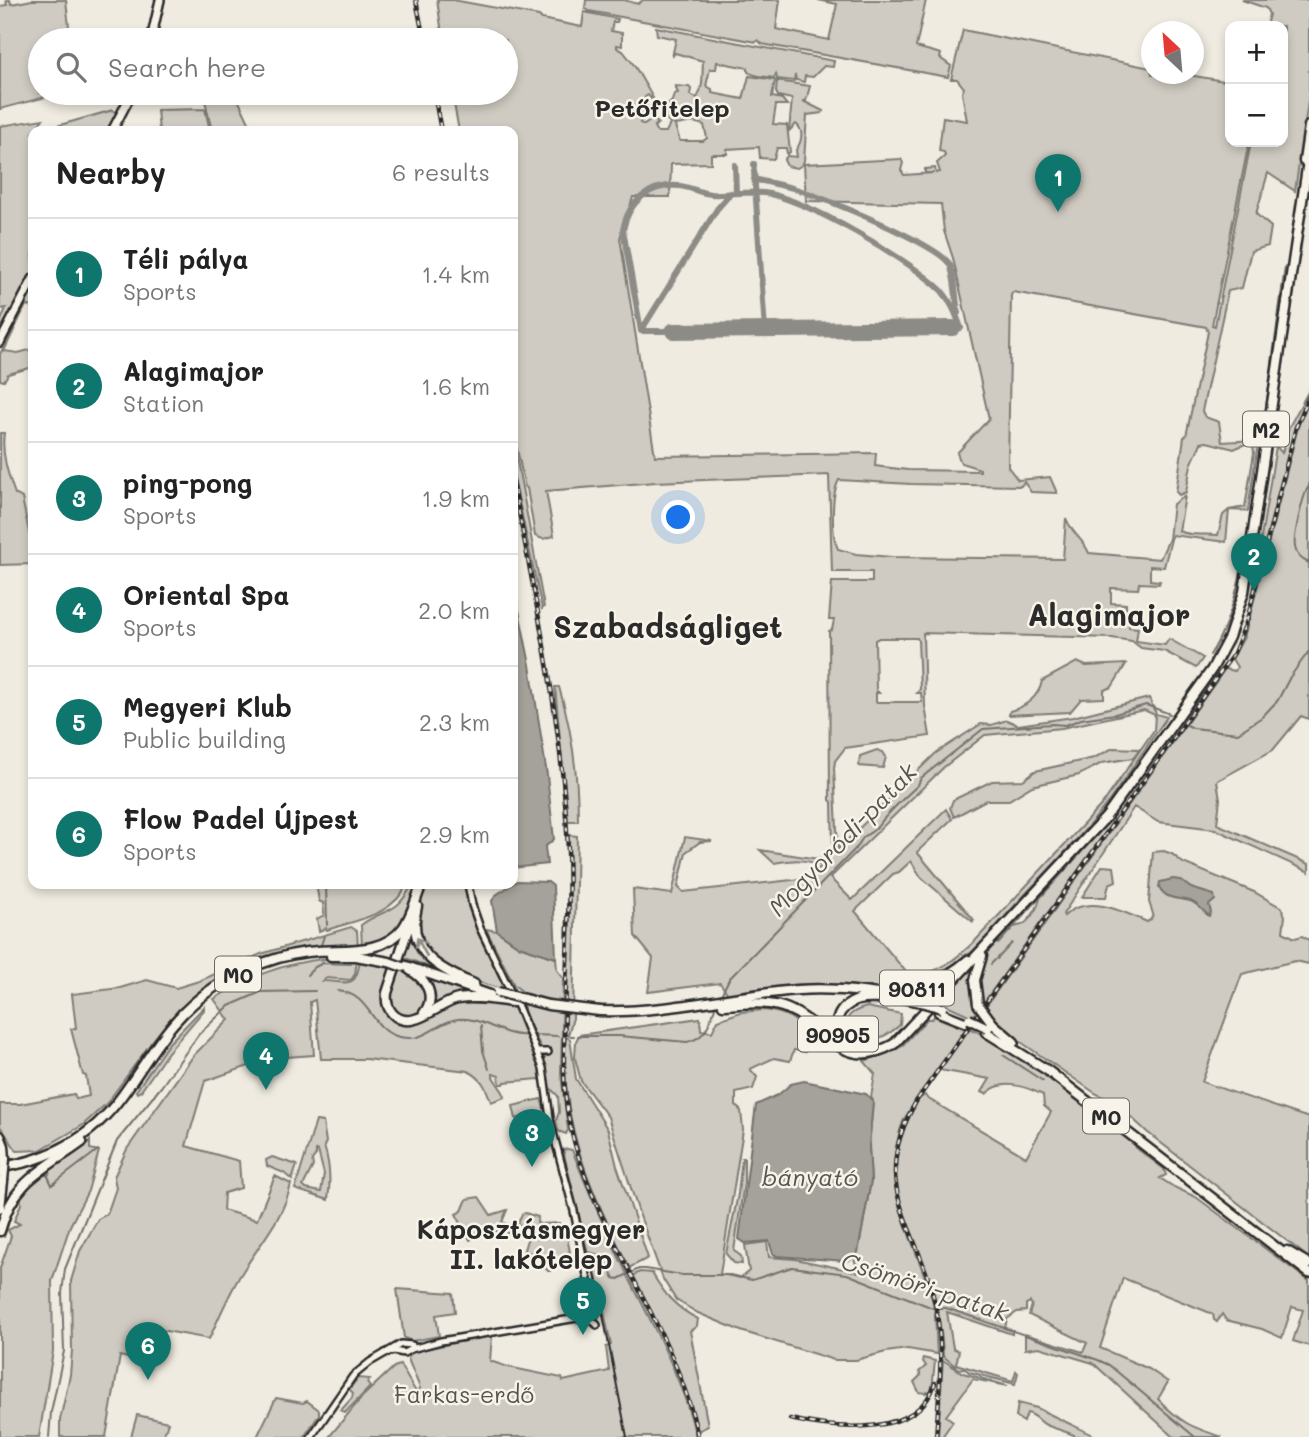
<!DOCTYPE html>
<html lang="en">
<head>
<meta charset="utf-8">
<style>
	:root { --surface:#fff; --page:#f6f6f6; --text:#222; --muted:#767676; --line:#e0e0e0; --accent:#0f766e }
	body { margin:0; font-family:Mali,sans-serif; background:var(--page); color:var(--text) }
	.controls { position:absolute; right:21px; top:21px; display:grid; overflow:hidden; border-radius:14px; box-shadow:0 4px 10px #0003 }
	.controls button { width:63px; height:63px; display:grid; place-items:center; padding:0; border:0; border-bottom:2px solid var(--line); background:var(--surface); color:var(--text); font:35px sans-serif }
	.compass { position:absolute; left:1141px; top:21px; width:63px; height:63px; border-radius:50%; background:var(--surface); box-shadow:0 4px 10px #0003; rotate:334deg }
	.you { position:absolute; left:679px; top:518px; width:24px; height:24px; margin:-18px; border:5px solid #fff; border-radius:50%; background:#1a73e8; box-shadow:0 0 0 10px #1a73e833 }
	.badge { display:grid; place-items:center; width:46px; height:46px; border-radius:50%; background:var(--accent); color:#fff; font-size:23px; font-weight:700 }
	.pin { position:absolute; translate:-50% -58px; filter:drop-shadow(0 2px 4px #0008) }
	.pin::after { content:''; position:absolute; top:37px; width:24px; height:21px; background:inherit; clip-path:polygon(0 0,100% 0,50% 100%) }
	.list { margin:0; padding:0; list-style:none }
	h2 { display:flex; justify-content:space-between; align-items:center; height:91px; margin:0; padding:0 28px; font-size:30px }
	h2 small { font-size:23px; font-weight:400; color:var(--muted) }
	.list li { display:grid; grid-template-columns:46px 1fr auto; gap:21px; align-items:center; box-sizing:border-box; height:112px; padding:0 28px; border-top:2px solid var(--line) }
	.list b { display:block; font-size:26px; white-space:nowrap }
	.list p { margin:0; font-size:23px; white-space:nowrap; color:var(--muted) }
	.list em { font-size:23px; font-style:normal; color:var(--muted) }
	.icon { flex:none; width:38px; height:38px; fill:none; stroke:currentColor; stroke-width:2; stroke-linecap:round; stroke-linejoin:round }
	.map { position:relative; flex:none; width:1309px; height:1437px; overflow:hidden }
	.search { position:absolute; background:var(--surface); box-shadow:0 4px 10px #0003; left:28px; top:28px; width:490px; height:77px; display:flex; align-items:center; gap:18px; box-sizing:border-box; padding:0 24px; border-radius:38px; color:var(--muted); font-size:26px }
	.panel { position:absolute; background:var(--surface); box-shadow:0 4px 10px #0003; left:28px; top:126px; width:490px; height:763px; border-radius:14px }
	.map>svg:first-child { display:block }
	.green { fill:#cfcbc2; stroke:#7d7b76; stroke-width:2; fill-rule:evenodd }
	.water { fill:#a4a29a; stroke:#74726e; stroke-width:2 }
	.lines { fill:none; stroke-linecap:round; stroke-linejoin:round }
	.stream { stroke:#74726e; stroke-width:2 }
	.taxiway { stroke:#8d8b86; stroke-width:6 }
	.runway { stroke:#8d8b86; stroke-width:16 }
	.secondary-casing { stroke:#2b2b2b; stroke-width:10 }
	.primary-casing { stroke:#2b2b2b; stroke-width:12 }
	.trunk-casing { stroke:#2b2b2b; stroke-width:13 }
	.secondary { stroke:#f7f3e8; stroke-width:5 }
	.primary { stroke:#f7f3e8; stroke-width:7 }
	.trunk { stroke:#f7f3e8; stroke-width:8 }
	.tram { stroke:#2b2b2b; stroke-width:2 }
	.rail-casing { stroke:#2b2b2b; stroke-width:4.5 }
	.rail { stroke:#f7f3e8; stroke-width:2; stroke-dasharray:5; stroke-linecap:butt }
	.trunk-bridge-casing { stroke:#2b2b2b; stroke-width:13; stroke-linecap:butt }
	.trunk-bridge { stroke:#f7f3e8; stroke-width:8 }
	.oneway { stroke:#918f8a }
	.labels { text-anchor:middle; dominant-baseline:central; stroke-width:5; stroke-linejoin:round; paint-order:stroke }
	.shield { fill:#f7f3e8; stroke:#686764; stroke-width:2 }
	.shield-label { font-size:21px; font-weight:bold; fill:#2b2b2b }
	.park-label { font-size:23px; fill:#545351; stroke:#f7f3e8 }
	.neighbourhood-label { font-size:24px; font-weight:bold; fill:#2b2b2b; stroke:#f7f3e8 }
	.water-label { font-size:24px; font-style:italic; fill:#555552; stroke:#f7f3e8 }
	.quarter-label { font-size:26px; font-weight:bold; fill:#2b2b2b; stroke:#f7f3e8 }
	.district-label { font-size:30px; font-weight:bold; fill:#2b2b2b; stroke:#f7f3e8 }
</style>
</head>
<body>
<div class="map">
<svg width="1309" height="1437" viewBox="0 0 1309 1437">
	<rect width="100%" height="100%" fill="#efebe0"/>
	<filter id="ink" filterUnits="userSpaceOnUse"><feTurbulence type="fractalNoise" baseFrequency=".0143" numOctaves="2"/><feDisplacementMap in="SourceGraphic" scale="14" xChannelSelector="R" yChannelSelector="G"/><feConvolveMatrix kernelMatrix="1 2 1 2 8 2 1 2 1" color-interpolation-filters="sRGB"/></filter>
	<g filter="url(#ink)">
		<path class="green" d="M6,0H10L11,4L32,0H66L69,27L57,30L59,40H40V93H61L0,109V6L7,5Z
			M437,0H453L539,16L542,19L582,27L584,12L618,19L617,22H613L611,31L622,33V46L617,45V48L623,51L634,65L653,98L651,99L648,95L645,97L648,113L640,123L644,125L653,119L658,123L654,127L657,132H666L670,124L662,114L663,111L675,126L680,141H703L707,138L704,125L693,122L677,125L664,109L672,101L674,94L678,93L675,86L689,87L691,89L690,95L697,98C704,87 702,75 703,61L675,53L672,57L676,39L657,35L656,27L834,61L833,67L824,66L813,77L805,76L804,82L796,80L795,75L794,81L777,79L776,74L774,78C765,77 754,76 748,72V68L717,62L716,69H710L706,86L712,89V93L743,99L749,76L775,80L772,97L782,99L787,105H776L773,124L787,125L790,152L787,154L786,148H777L774,159L760,158L759,147L727,149V154H711V163L671,164L670,197H633L620,238L655,456L876,453L875,466L908,470L980,471V469L961,463L957,453L989,419L953,258L944,231L941,204L806,201L804,164L901,159L903,163L901,170L904,175L934,173H925V169L935,168L936,173L940,172L937,163L945,156L944,152L939,151L943,117L967,121L962,93L964,88L957,79H951L963,30L1151,68L1152,74H1183L1230,82V142H1249L1212,325L1215,326L1251,142H1283V26H1266L1269,14L1266,8L1242,0H1309V95L1295,191L1268,173L1256,214L1271,227L1268,246L1251,251L1242,288L1228,291L1202,411L1205,417L1219,422L1222,442L1256,440L1259,438L1248,511L1229,510L1226,542L1172,535L1164,567L1150,566V580L1160,581L1159,584L1139,583L1138,589L1111,588V603L1126,604V618H1129V627L1138,628L1136,641L1165,645L1169,639L1203,658L1196,668L1164,651L1141,648L1132,641L1112,638L923,633L925,706L930,736L845,748L835,761L834,768L838,849L936,753L981,724L991,725L1007,720L1018,725L1073,717L1149,698L1156,714L1167,717C1147,745 1129,774 1109,801C1081,837 1048,870 1016,904C988,935 961,972 919,984C886,992 855,984 823,984C791,983 759,989 728,994L720,983L648,992L653,958L635,936L633,889L672,894L685,837L712,841L700,842L686,852L678,887L683,892L810,878L821,866C806,858 792,860 774,863L760,850L818,859L825,858V853L833,852L832,802L830,800L829,631L832,630L834,620H829L832,582H872V572H832L829,475L656,482L546,491L554,536L543,539L535,536L527,488L525,487L513,430V131H459L452,93H506V40H443ZM1013,292L1206,327L1208,332L1186,436L1184,437L1176,492L1179,495L1186,492L1191,465L1201,443L1207,442L1234,449L1250,442L1253,445L1254,453L1245,507L1229,510L1223,515L1218,535C1204,533 1192,537 1179,531L1185,496L1173,504L1169,539L1160,559L1089,553C1083,539 1072,534 1066,518L1063,559L892,557L856,554L838,549C831,535 831,494 839,480L911,484L1021,486L1024,482L1031,492L1057,493L1050,477L1018,480L1008,467L1011,295ZM879,638H917L918,640L920,689L917,693H921L922,702H876V693H879L876,690L875,640ZM1144,710L1155,715L1154,730L1104,802L976,940C954,961 941,971 911,978L855,911L893,874L899,872L911,861L921,877L973,922L974,920L917,852L952,819L946,809L852,900L830,878L944,767L985,735L1062,728Z
			M586,0H624L638,4L643,0H780L776,29L829,40L837,4L818,0H926L916,47L941,54L940,58L951,66L948,77L762,44L758,40L756,42L589,11L585,9Z
			M777,81L810,86L806,101H803L823,111L822,113L807,115L804,161L802,165L797,168L787,166L784,160L787,156L797,157L796,150C801,143 805,131 796,124L789,131L792,99L778,96L776,92Z
			M210,93H235L253,131H212L204,96Z
			M205,109L210,131H159L157,110Z
			M113,110L116,114L106,131H39Z
			M43,119L33,133V276L0,338V323L6,308L0,309V126Z
			M33,289V307L26,305L4,351L18,353L33,349V367L8,374L4,381L0,380V354Z
			M1309,390L1296,427L1258,574L1256,569L1276,446L1282,453L1289,427Z
			M1307,403L1309,407V719L1301,716L1273,750L1217,781L1220,799L1217,824L1309,864V872L1215,829L1158,822L1134,807L1063,914L1064,916C1087,893 1122,911 1147,922L1151,919L1153,914L1149,902L1153,852L1164,851L1172,854L1183,863L1254,892L1282,908L1285,916L1283,932L1295,938L1302,936L1309,940V964L1295,961L1242,974L1202,1082L1309,1118V1258L1147,1132L1117,1104L1095,1093L1018,1040L977,1019L1225,669L1235,671L1237,667L1232,659L1244,637L1249,620L1298,427Z
			M0,433H4C1,453 8,475 15,494L22,498L30,537L33,540V564L0,565Z
			M513,439L544,607L542,609L513,474Z
			M1077,662L1086,666L1126,664L1112,687L1104,690V698L1081,699L1070,712L1009,715L1010,711C1025,707 1039,697 1042,681Z
			M555,687H559C572,730 578,776 578,821H568Z
			M1113,748L1139,749L1133,758L1102,763L1079,775L1032,786L1009,800H986L954,817L950,808L953,800L992,781L1023,780L1035,771L1094,758Z
			M877,750L883,752L886,757L883,768L859,766L860,756Z
			M1111,819L1114,820L982,1005C980,997 976,986 976,978C978,957 996,940 1012,928C1015,926 1018,926 1022,925C1030,921 1039,906 1040,898Z
			M569,835L577,836L573,1018L568,1035H565L570,924Z
			M1102,866L1114,867L1116,881L1109,884L1106,897H1082Z
			M316,884H407C394,915 356,920 327,930L326,928L319,931L317,919L324,915L323,903L319,901Z
			M412,884H421L411,912L395,935L362,947L361,925C383,908 397,916 412,884Z
			M427,884H467C472,923 490,956 508,991C469,979 413,967 417,915C418,905 424,893 427,884Z
			M413,916L414,933L440,971L400,956Z
			M351,927L357,931L358,947L317,949L229,976L179,1009L150,1044L107,1103L83,1125L40,1150L17,1151L0,1126V1104H20L74,1094L76,1099L89,1096L86,1076L83,1075L71,1029L76,1028L72,994L120,988L147,980L176,988L199,981L261,954Z
			M486,929L497,931L519,946L556,958L557,970L563,978L561,1074L568,1130L566,1134L558,1131L556,1121L559,1112L558,1096L549,1087L544,1059L551,1051L549,1048L545,1052H540L541,1048L524,1013L523,992L514,985Z
			M322,959L357,960L355,974L351,980L326,978L323,981C347,981 356,991 360,960L394,966L385,1002L404,1021C446,1004 470,993 516,1006L542,1070L543,1082L539,1079L505,1082L504,1084H500L499,1076L493,1074V1077L503,1092L505,1097L491,1102C486,1087 482,1078 468,1071L366,1059H321L315,1000L310,1002L314,1055L272,1058L205,1081L186,1146L239,1161L241,1188L224,1193L223,1210L257,1220L275,1176L291,1184C284,1217 261,1242 243,1271C230,1291 221,1313 211,1335L209,1339L144,1327L139,1361L120,1356L106,1437H60V1420L70,1375L72,1350L71,1281L80,1251L98,1219L107,1214L116,1188L114,1177L127,1149L194,1055L229,1020L214,999C248,977 281,964 322,959Z
			M978,960C970,978 975,992 979,1009L973,1017L940,1002Z
			M396,966L408,971L427,989V1006L416,1018L397,1015L389,1004Z
			M427,974L488,996H476L427,1012L429,1007L423,978Z
			M204,1007V1010L168,1052L141,1091L137,1093L136,1091L168,1044Z
			M867,1007L901,1014L900,1025C884,1039 866,1046 847,1034C843,1017 851,1011 867,1007Z
			M764,1010C789,1013 796,1019 811,1038L805,1052L794,1050L790,1061L774,1058L750,1069L757,1077L753,1089L736,1093V1106L741,1111L743,1130L720,1274L740,1278L749,1271L745,1245L767,1242L769,1257L795,1259L858,1272L854,1258L858,1252L871,1181L869,1147L873,1101L871,1097L875,1074L864,1061L901,1047L927,1019H932L934,1016L965,1029L904,1119C877,1188 915,1237 933,1302C936,1311 936,1342 937,1354L908,1349L886,1352L856,1360H834L741,1331L698,1313L676,1300L663,1279L639,1213L608,1117L581,1081L575,1058L576,1041L579,1035L700,1018L701,1030L712,1032L718,1020L741,1012Z
			M970,1028C1030,1057 1081,1101 1134,1142L1136,1148L1164,1169L1166,1175L1160,1178L1174,1187L1196,1197L1309,1281V1346L1293,1341L1303,1310L1292,1307L1282,1338L1262,1329L1226,1320L1222,1314L1217,1322L1214,1320L1213,1314L1123,1278L1100,1348L1149,1369L1168,1382L1158,1399C1181,1423 1191,1427 1222,1437H1174L1093,1363L1039,1347L1025,1349V1334L1083,1352L1087,1343L1029,1315L1032,1305L1030,1302L1026,1304V1311L1017,1312L1007,1319L1005,1328L1012,1330V1334L947,1312L953,1348L959,1351L956,1364L1013,1381L1016,1371L1018,1373L1015,1384L969,1372L964,1368L959,1369L943,1356C942,1318 930,1281 917,1246C910,1227 901,1209 897,1189C891,1164 901,1109 925,1095L927,1098L1026,1157L1051,1112L1044,1106L1043,1095C1025,1086 1002,1078 986,1094L982,1092L990,1079L940,1070Z
			M565,1037L570,1039L576,1079L608,1130L617,1166L648,1258L629,1268C591,1190 560,1126 565,1037Z
			M541,1099L546,1114L543,1115L542,1112L537,1113L540,1125L531,1129L528,1116L516,1119L513,1106Z
			M316,1121L323,1122L326,1142L324,1146C330,1164 331,1180 328,1200L295,1189ZM316,1150L318,1151L324,1174L321,1192L306,1189L303,1186L313,1166L312,1160L316,1155Z
			M90,1141V1149L99,1151L88,1191L70,1226L52,1281L53,1351L39,1437H0V1268L11,1236L8,1230L20,1224L14,1221L21,1204V1196L41,1173L48,1176L51,1169Z
			M568,1149L572,1150C589,1194 608,1236 629,1278C655,1329 683,1380 696,1437H329L362,1397L394,1367L400,1365L416,1392L420,1388L408,1359L411,1352L492,1335L490,1361L508,1367L562,1378L563,1381L609,1371L606,1347L611,1345L592,1256L588,1253L563,1150Z
			M272,1157L297,1165L292,1180L284,1173L267,1166L266,1160Z
			M742,1158H744V1183L734,1251L741,1256L742,1264L734,1263L726,1254L738,1194Z
			M479,1197L491,1215L507,1210L502,1222L511,1226L512,1235L500,1230L494,1233L491,1229L470,1240L456,1214L462,1211L467,1199Z
			M525,1213L538,1217L537,1223L540,1224L559,1223L558,1232H566L570,1252L562,1254L567,1263L554,1265V1263H550V1271H548L543,1266L547,1262L536,1255L533,1260L529,1258L534,1254L525,1251L526,1257L522,1256L530,1230L517,1224L522,1214Z
			M640,1272L652,1273C664,1294 676,1308 698,1319L697,1326L690,1331L708,1426L698,1431C682,1376 658,1327 632,1276Z
			M397,1289L453,1293L455,1312L436,1315L439,1336L412,1341L404,1338Z
			M923,1358L935,1361L932,1390L926,1393L919,1392L914,1382L921,1375L919,1372L926,1366L922,1360Z
			M943,1360L963,1373L1008,1386L973,1379L946,1416L953,1421L942,1437H938Z
			M358,1378L370,1379L367,1383L370,1387L345,1413L341,1410L352,1398L353,1393L349,1389Z
			M276,1398L303,1403L307,1401L319,1410V1415L304,1437H257Z
			M1018,1403L1037,1408L1097,1437H1074V1435C1065,1431 1055,1429 1046,1425C1038,1421 1037,1415 1027,1413L1024,1422L1016,1417Z
			M137,1415L168,1422L163,1437H131Z"/>
		<path class="water" d="M513,581L530,665L547,775L554,839L545,847L547,864L513,868Z
			M1173,879L1180,880L1191,888L1214,895L1215,900L1209,905L1211,912L1209,916C1203,911 1197,903 1190,901C1177,897 1167,901 1159,887L1160,882Z
			M517,881L548,882L553,886L556,958L519,946L497,931L492,901L496,895Z
			M804,1081L866,1094L873,1101L869,1147L871,1181L858,1252L854,1258L846,1261L777,1256L773,1254L769,1241L745,1243L739,1239L756,1105L778,1095L791,1084Z"/>
		<g class="lines">
			<path class="stream" d="M1309,486C1303,494 1293,537 1295,547C1296,556 1302,560 1309,563
				M1235,632L1247,597L1255,559L1309,184
				M1210,655C1243,604 1250,518 1259,459C1268,395 1276,331 1285,267
				M1181,722L1193,728L1238,733L1262,717L1278,700L1290,677L1309,651
				M326,884L327,925
				M998,944L1110,820L1210,680L1231,641
				M321,945L324,936
				M997,959L1012,943
				M991,964L995,960
				M315,967L323,963L351,964
				M307,975L315,967
				M338,991C371,994 369,1027 396,1036C425,1045 434,1022 458,1019C481,1016 502,1037 526,1035
				M720,997L729,979L859,845C862,834 872,834 878,826C889,811 904,798 918,785L921,778L983,729L1052,724L1066,725L1081,719L1115,714L1146,705L1170,714
				M481,1026L483,1051L489,1069
				M534,1035L558,1036
				M570,1036H574
				M578,1036H619L687,1042C707,1038 709,1023 716,1005
				M1003,1055L1043,1081
				M14,1160L38,1153
				M46,1172L52,1185L98,1150
				M4,1237L12,1212L25,1190
				M589,1252L602,1256L614,1278L618,1279L639,1269H645L682,1275H730L752,1280L792,1267L847,1274L933,1308H946L1098,1360L1109,1365L1195,1437
				M49,1437L51,1412L64,1351L62,1293L65,1269L117,1141L161,1087L199,1034L229,1006L261,992L315,991"/>
			<path class="taxiway" d="M754,164V166
				M735,165L736,193
				M754,171L765,330
				M754,179C768,183 783,185 796,189C822,197 940,245 950,265C955,276 956,300 958,313
				M641,331L717,209L731,193
				M673,331H641L623,230C628,202 650,183 680,186C690,187 700,193 711,194C728,195 747,191 764,193C806,199 910,260 941,290C951,301 956,314 961,328"/>
			<path class="runway" d="M673,331L953,328"/>
			<g class="secondary-casing">
				<path id="secondary" d="M538,1052H548
					M585,1318L592,1320L597,1325
					M385,1353L394,1351L404,1353L411,1349L441,1341L595,1315L574,1211L551,1125L543,1068L519,1009L480,928L472,905L468,884
					M311,1437L353,1376L370,1362L401,1344L412,1345"/>
			</g>
			<g class="primary-casing">
				<path id="primary" d="M151,40L160,0
					M112,131L132,93
					M0,342L33,279"/>
			</g>
			<g class="trunk-casing">
				<path id="trunk" d="M1304,161L1309,126
					M417,906C406,952 438,969 474,984
					M410,923L387,993C386,1001 387,1008 393,1014C412,1033 438,1003 458,999C477,996 494,1000 513,1002
					M331,956H356L389,962
					M403,965L490,995
					M410,970C426,979 437,996 424,1013
					M887,990C918,991 944,981 968,960
					M978,1004L975,980L982,956
					M723,1005C746,1004 767,1000 788,1009C828,1025 840,1074 894,1044L1106,817L1212,669L1229,637L1244,592L1309,154
					M600,1011C667,1013 732,995 798,990C840,987 880,993 921,1002
					M939,1012L967,1023
					M993,1024L1014,1042
					M986,1032L1047,1070L1309,1273
					M860,1048C837,1042 827,1017 851,1003C861,997 873,999 885,999
					M0,1136L4,1146L5,1159
					M0,1167C49,1161 92,1137 121,1097C139,1073 154,1046 174,1023C198,995 231,973 266,962C283,956 301,952 318,951C348,949 383,954 403,928C412,915 416,898 422,884
					M0,1208L3,1181
					M0,1231C13,1180 44,1170 82,1142
					M1287,1251L1309,1264"/>
			</g>
			<use href="#secondary" class="secondary"/>
			<use href="#primary" class="primary"/>
			<use href="#trunk" class="trunk"/>
			<path class="tram" d="M593,1264L627,1437"/>
			<g class="rail-casing">
				<path id="rail" d="M416,0L424,40
					M434,93L441,131
					M513,481C536,604 563,725 568,851C570,904 567,957 565,1010C564,1045 562,1080 568,1115C589,1231 675,1322 698,1437
					M790,1419C839,1430 919,1437 935,1383
					M936,1437C939,1394 944,1352 936,1308C919,1224 865,1188 917,1100L1234,653L1247,620L1296,427L1309,397"/>
			</g>
			<use href="#rail" class="rail"/>
			<g class="trunk-bridge-casing">
				<path id="trunk-bridge" d="M389,962L403,967
					M498,992L548,1005L600,1011
					M921,1002L942,1008
					M978,1004L993,1024
					M969,1019L988,1028
					M3,1181L5,1159"/>
			</g>
			<use href="#trunk-bridge" class="trunk-bridge"/>
		</g>
		<defs><path id="oneway-shaft" d="M-6 0H5M1.5-3L5.5 0L1.5 3" fill="none" stroke-width="1.6" stroke-linecap="round" stroke-linejoin="round" transform="scale(1.75)"/></defs>
		<use class="oneway" href="#oneway-shaft" transform="translate(422 947) rotate(-118)"/>
	</g>
	<g class="labels">
		<g class="shield">
			<rect x="1243" y="411.5" width="46" height="35" rx="5"/>
			<rect x="215" y="956.5" width="46" height="35" rx="5"/>
			<rect x="880" y="970.5" width="74" height="35" rx="5"/>
			<rect x="798" y="1016.5" width="80" height="35" rx="5"/>
			<rect x="1083" y="1098.5" width="46" height="35" rx="5"/>
		</g>
		<g class="shield-label">
			<text x="1266" y="429">M2</text>
			<text x="238" y="974">M0</text>
			<text x="917" y="988">90811</text>
			<text x="838" y="1034">90905</text>
			<text x="1106" y="1116">M0</text>
		</g>
		<g class="park-label">
			<text x="464" y="1394">Farkas-erdő</text>
		</g>
		<g class="neighbourhood-label">
			<text x="662" y="107">Petőfitelep</text>
		</g>
		<g class="water-label">
			<text transform="translate(842 839) rotate(-46)">Mogyoródi-patak</text>
			<text x="810" y="1176">bányató</text>
			<text transform="translate(925 1286) rotate(18)">Csömöri-patak</text>
		</g>
		<g class="quarter-label">
			<text x="531" y="1229">Káposztásmegyer<tspan x="531" dy="30">II. lakótelep</tspan></text>
		</g>
		<g class="district-label">
			<text x="1109" y="614">Alagimajor</text>
			<text x="668" y="626">Szabadságliget</text>
		</g>
	</g>
</svg>
<div class="controls">
<button>+</button>
<button>−</button>
</div>
<svg class="compass" viewBox="-18 -18 36 36"><path d="M0-13l5 13h-10z" fill="#e53935"/><path d="M0 13l5-13h-10z" fill="#767676"/></svg>
<div class="you"></div>
<div class="pin badge" style="left:1058px;top:212px">1</div>
<div class="pin badge" style="left:1254px;top:591px">2</div>
<div class="pin badge" style="left:532px;top:1167px">3</div>
<div class="pin badge" style="left:266px;top:1090px">4</div>
<div class="pin badge" style="left:583px;top:1335px">5</div>
<div class="pin badge" style="left:148px;top:1380px">6</div>
<div class="search"><svg class="icon" aria-label="search" viewBox="0 0 24 24"><circle cx="10" cy="10" r="6"/><path d="M15 15l6 6"/></svg>Search here</div>
<section class="panel">
<h2>Nearby<small>6 results</small></h2>
<ul class="list">
<li><span class="badge">1</span><div><b>Téli pálya</b><p>Sports</p></div><em>1.4 km</em></li>
<li><span class="badge">2</span><div><b>Alagimajor</b><p>Station</p></div><em>1.6 km</em></li>
<li><span class="badge">3</span><div><b>ping-pong</b><p>Sports</p></div><em>1.9 km</em></li>
<li><span class="badge">4</span><div><b>Oriental Spa</b><p>Sports</p></div><em>2.0 km</em></li>
<li><span class="badge">5</span><div><b>Megyeri Klub</b><p>Public building</p></div><em>2.3 km</em></li>
<li><span class="badge">6</span><div><b>Flow Padel Újpest</b><p>Sports</p></div><em>2.9 km</em></li>
</ul>
</section>
</div>
</body>
</html>
